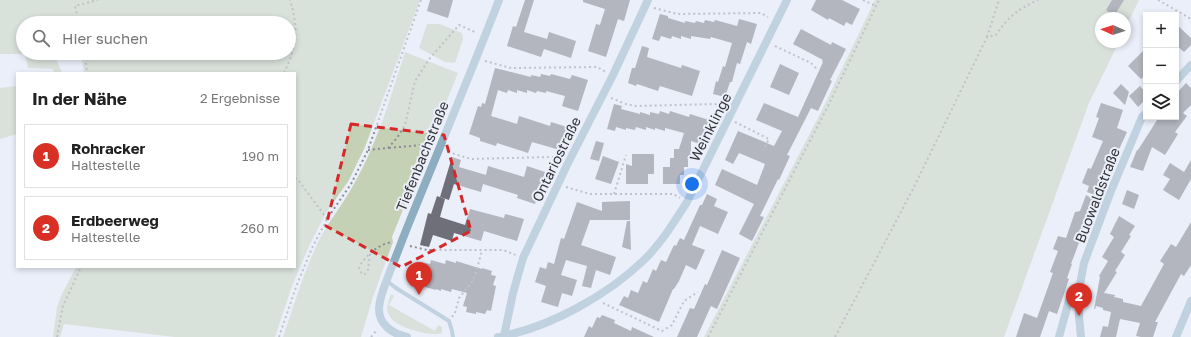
<!DOCTYPE html>
<html lang="de">
<head>
<meta charset="utf-8">
<style>
	:root { --surface:#fff; --page:#f6f6f6; --text:#222; --muted:#767676; --line:#e0e0e0; --accent:#d93025 }
	body { margin:0; font-family:"Golos Text",sans-serif; background:var(--page); color:var(--text) }
	.controls { position:absolute; right:12px; top:12px; display:grid; overflow:hidden; border-radius:0px; box-shadow:0 2px 6px #0003 }
	.controls button { width:36px; height:36px; display:grid; place-items:center; padding:0; border:0; border-bottom:1px solid var(--line); background:var(--surface); color:var(--text); font:20px sans-serif }
	.compass { position:absolute; left:1095px; top:12px; width:36px; height:36px; border-radius:50%; background:var(--surface); box-shadow:0 2px 6px #0003; rotate:273deg }
	.you { position:absolute; left:692px; top:184px; width:14px; height:14px; margin:-10px; border:3px solid #fff; border-radius:50%; background:#1a73e8; box-shadow:0 0 0 6px #1a73e833 }
	.badge { display:grid; place-items:center; width:26px; height:26px; border-radius:50%; background:var(--accent); color:#fff; font-size:13px; font-weight:700 }
	.pin { position:absolute; translate:-50% -33px; filter:drop-shadow(0 1px 2px #0008) }
	.pin::after { content:''; position:absolute; top:21px; width:14px; height:12px; background:inherit; clip-path:polygon(0 0,100% 0,50% 100%) }
	.list { margin:0; padding:0; list-style:none }
	h2 { display:flex; justify-content:space-between; align-items:center; height:52px; margin:0; padding:0 16px; font-size:17px }
	h2 small { font-size:13px; font-weight:400; color:var(--muted) }
	.list li { display:grid; grid-template-columns:26px 1fr auto; gap:12px; align-items:center; box-sizing:border-box; height:64px; margin:0 8px 8px; padding:0 8px; border:1px solid var(--line); border-radius:0px }
	.list b { display:block; font-size:15px; white-space:nowrap }
	.list p { margin:0; font-size:13px; white-space:nowrap; color:var(--muted) }
	.list em { font-size:13px; font-style:normal; color:var(--muted) }
	.icon { flex:none; width:22px; height:22px; fill:none; stroke:currentColor; stroke-width:2; stroke-linecap:round; stroke-linejoin:round }
	.map { position:relative; flex:none; width:1191px; height:337px; overflow:hidden }
	.search { position:absolute; background:var(--surface); box-shadow:0 2px 6px #0003; left:16px; top:16px; width:280px; height:44px; display:flex; align-items:center; gap:10px; box-sizing:border-box; padding:0 14px; border-radius:22px; color:var(--muted); font-size:15px }
	.panel { position:absolute; background:var(--surface); box-shadow:0 2px 6px #0003; left:16px; top:72px; width:280px; height:196px; border-radius:0px }
	.map>svg:first-child { display:block }
	.green { fill:#c4d1b5 }
	.building { fill:#6f6f79 }
	.lines { fill:none; stroke-linecap:round; stroke-linejoin:round }
	.path { stroke:#898c93; stroke-width:2; stroke-dasharray:2 3; stroke-linecap:butt }
	.service { stroke:#8dadc1; stroke-width:4 }
	.minor { stroke:#8dadc1; stroke-width:8 }
	.marked { fill:none; stroke:#d62828; stroke-width:3; stroke-dasharray:8 5; stroke-linejoin:round }
	.labels { text-anchor:middle; dominant-baseline:central; stroke-width:4; stroke-linejoin:round; paint-order:stroke }
	.street-label { font-size:14px; fill:#333438; stroke:#ebeffa }
</style>
</head>
<body>
<div class="map">
<svg width="1191" height="337" viewBox="0 0 1191 337">
	<rect width="100%" height="100%" fill="#ebeffa"/>
	<path class="green" d="M0,0H420L365,147L349,180L326,213L309,246L292,286L275,337H175L64,324L60,337H53L57,307L61,296L76,267H295V73H84L81,53H289V23H23V53H54L62,73H54L53,69L28,68L25,54H0Z
		M875,0H1139L1125,29V18H1101V42H1119L1089,103L1004,337H704L820,114Z
		M427,24H440L462,33L463,39L455,63L445,62L419,48Z
		M405,52L458,73L392,237L393,242L373,297L361,337H283C293,308 302,278 314,251C323,229 338,211 350,191C376,148 390,99 405,52Z
		M17,86V134L0,139V88Z
		M391,294L394,296L389,305L435,331L438,325L442,327V333C431,337 395,328 389,315C385,308 389,300 391,294Z"/>
	<path class="building" d="M430,0H453L448,18L427,11Z
		M525,0H534L524,32L547,39L549,32L576,41L571,58L544,49L541,57L507,46L513,26L516,27Z
		M583,0H630L624,21L618,19L606,57L588,51L596,24L600,25L605,9L583,2Z
		M816,0H842L860,9L852,25L846,22L844,26L829,18L828,20L811,10Z
		M1112,0H1124L1114,16L1106,10Z
		M660,14L668,16V18L685,23V21L695,23L696,21L704,23L705,20L714,22L715,20L737,26L739,19L757,24L751,44L747,42L740,64L737,63L732,82H730L725,97L713,94L716,81L718,82L723,66L725,67L732,43L711,37L710,39L691,36V39L681,36V39L672,36L671,39L661,36L659,41L652,39Z
		M1176,24L1191,38V45L1184,52L1176,45Z
		M801,29L831,45L832,42L846,49L830,80L832,81L818,111L811,108L787,155L790,156L779,180L778,179L760,216L764,217L752,241L739,234L754,204L715,185L722,169L757,185L765,164L739,153L733,164L725,160L738,131L774,146L782,131L756,120L764,103L798,117L823,62H822L823,60L793,44Z
		M642,46L649,48L647,57L681,68L682,65L700,71L692,96L660,86L658,91L637,84L636,86L628,83L632,68H635Z
		M1146,48V74L1141,79L1128,66Z
		M780,64L799,73L789,95L770,87Z
		M495,68L531,77V75L540,77L541,74L550,76L551,74L570,79L572,75L588,80L578,111L562,106L565,96L546,91V93L537,91L536,93L527,90V93L517,90V93L508,90L507,93L498,90L491,116L517,124L519,116L550,126L551,122L567,127L560,150L532,142L528,153L497,143L496,146L480,141V138L469,134L478,106L481,107L482,103L485,104Z
		M1186,83L1191,88V105L1183,113L1187,116L1175,132L1178,134L1165,155L1152,147L1143,171L1130,167L1137,150H1138L1159,117H1176V94Z
		M1121,84L1129,92L1125,105L1113,93Z
		M1140,86L1146,93V99L1138,107L1129,96Z
		M1101,103L1123,110L1117,128L1127,132L1111,167L1107,166L1095,195L1087,192L1089,186L1082,183L1088,168L1091,169L1103,141L1092,137L1099,118L1096,117Z
		M614,104L622,106L621,109L640,114V112L650,115V112L659,114L660,111L669,114L670,111L689,117L690,114L709,120L704,134H703L700,144L691,141V158H688V167H684V175H680V184H663V167H670V158H674V149H679L684,133L665,128V131L655,128V130L646,127V130L636,127L635,130L626,128V130L616,127L615,131L607,129Z
		M596,141L604,143L599,161L590,159Z
		M632,154H654V174H648V184H626V164L632,166Z
		M603,156L619,162L611,184L595,179Z
		M452,157L461,160L459,167L486,175L488,166L524,177L527,166L545,172L535,204L517,198L518,195L483,184L481,192L454,184L449,200L440,197Z
		M1191,160V179L1179,200L1163,190L1170,179L1163,175L1170,163L1184,172Z
		M1127,190L1139,195L1134,209L1122,204Z
		M707,194L717,199L714,206L728,212L718,234L700,226L692,245L705,250L696,270L686,265L679,281L674,289H673L659,322L619,305L624,296L628,298L631,290L638,293L643,281L647,283L653,269L656,271L661,260L666,262L674,245L676,246L680,238L684,240L700,205H702Z
		M1086,195L1095,200L1071,264H1072L1067,278L1069,279L1057,314L1049,311L1040,337H1016L1024,313L1037,318L1053,273L1050,272L1058,251L1053,249L1058,236L1066,238L1075,212L1080,211Z
		M437,196L445,199L440,217L465,225L470,209L504,218L505,214L524,219L517,241L484,231L481,241L454,233L452,241L433,235L429,247L420,245L428,213L431,214Z
		M630,201V220H590L581,245L616,257L610,275L596,270L591,288L582,286L587,266L566,260L561,275L577,280L572,296L562,293L558,307L541,302L546,286L535,282L540,267L546,269L548,262L554,264L561,238L564,239L577,202L602,211V202Z
		M1119,216L1135,226L1129,235L1131,236L1121,252L1125,255L1115,271L1117,272L1104,293L1115,295L1114,297L1123,299V302L1141,306L1164,264L1160,261L1171,244L1176,247L1191,222V265L1184,276L1181,274L1155,322H1158L1153,337H1141L1136,336L1140,323L1120,319L1116,337H1100L1103,326L1108,327L1111,312L1103,310V308L1096,306L1095,309H1094L1100,277L1099,276L1108,261L1102,257L1114,237L1110,234Z
		M627,221H630L631,250L622,247Z
		M722,250L740,258L717,309L711,306L697,337H677L690,308L694,309L705,284L707,285Z
		M431,260L445,264L446,260L456,263V261L482,269V268L492,271L491,275L496,276L493,285L496,286L491,311L487,310L485,314L476,312V314L466,312L467,307L463,306L467,293L452,289L451,292L441,289V291L436,289V290L425,287L429,274L422,272L425,263L430,264Z
		M602,315L615,320L614,323L631,331L632,327L654,337H584L589,326L592,328L597,317L600,318Z"/>
	<g class="lines">
		<path class="path" d="M863,0L876,6
			M1158,0L1191,19
			M654,8L677,14L761,13L768,17
			M79,23L75,6L98,0
			M987,37L999,0
			M775,46L811,63L817,69
			M85,53L87,73
			M485,61L511,68L597,67L606,72
			M284,73C297,45 299,30 290,0
			M611,98L626,104L636,106L715,104L725,108
			M735,122L769,139L763,150
			M389,148L432,144
			M368,150L388,148L397,138L405,125L415,81L430,58L459,25L477,33
			M448,152L471,159L552,157L559,161
			M295,178L299,181L327,219
			M566,187L590,194H673L680,198
			M614,194L626,155
			M410,246L427,250H503L516,255
			M370,254L368,270L365,274H362L359,268C364,256 379,244 392,242
			M603,303L662,331L672,325L684,301L698,292
			M452,317L455,313L459,298L472,282L476,273L482,250
			M57,337L63,306L81,267
			M279,337L296,287L312,248L327,219L351,184L368,150L421,0
			M371,337L377,330
			M708,337L827,108L879,0
			M835,337L913,189L987,37L996,35C1009,16 1017,10 1038,0"/>
		<path class="service" d="M387,281L396,288L449,321L452,331L453,337"/>
		<path class="minor" d="M1176,81L1191,65
			M504,336L513,293L523,258L567,165L613,75L648,0
			M407,337C393,334 379,325 379,309C379,298 385,285 389,274C396,257 402,240 409,223C439,149 470,75 499,0
			M498,337C549,328 608,295 645,259C662,242 674,222 687,202L787,0
			M1059,337L1070,297L1079,290
			M1081,337L1079,316V290L1084,263L1111,191L1142,117L1146,113
			M1176,337L1191,301"/>
	</g>
	<path d="M0 0H1191V337H0ZM351,124L444,135L471,231L401,267L326,226Z" fill="#ebeffa" fill-opacity=".55" fill-rule="evenodd"/>
	<path class="marked" d="M351,124L444,135L471,231L401,267L326,226Z"/>
	<g class="labels">
		<g class="street-label">
			<text transform="translate(710 127) rotate(-63)">Weinklinge</text>
			<text transform="translate(422 156) rotate(-68)">Tiefenbachstraße</text>
			<text transform="translate(556 159) rotate(-64)">Ontariostraße</text>
			<text transform="translate(1097 195) rotate(-69)">Buowaldstraße</text>
		</g>
	</g>
</svg>
<div class="controls">
<button>+</button>
<button>−</button>
<button><svg class="icon" aria-label="layers" viewBox="0 0 24 24"><path d="M12 4l9 5-9 5-9-5zM3 14l9 5 9-5"/></svg></button>
</div>
<svg class="compass" viewBox="-18 -18 36 36"><path d="M0-13l5 13h-10z" fill="#e53935"/><path d="M0 13l5-13h-10z" fill="#767676"/></svg>
<div class="you"></div>
<div class="pin badge" style="left:419px;top:295px">1</div>
<div class="pin badge" style="left:1079px;top:316px">2</div>
<div class="search"><svg class="icon" aria-label="search" viewBox="0 0 24 24"><circle cx="10" cy="10" r="6"/><path d="M15 15l6 6"/></svg>Hier suchen</div>
<section class="panel">
<h2>In der Nähe<small>2 Ergebnisse</small></h2>
<ul class="list">
<li><span class="badge">1</span><div><b>Rohracker</b><p>Haltestelle</p></div><em>190 m</em></li>
<li><span class="badge">2</span><div><b>Erdbeerweg</b><p>Haltestelle</p></div><em>260 m</em></li>
</ul>
</section>
</div>
</body>
</html>
